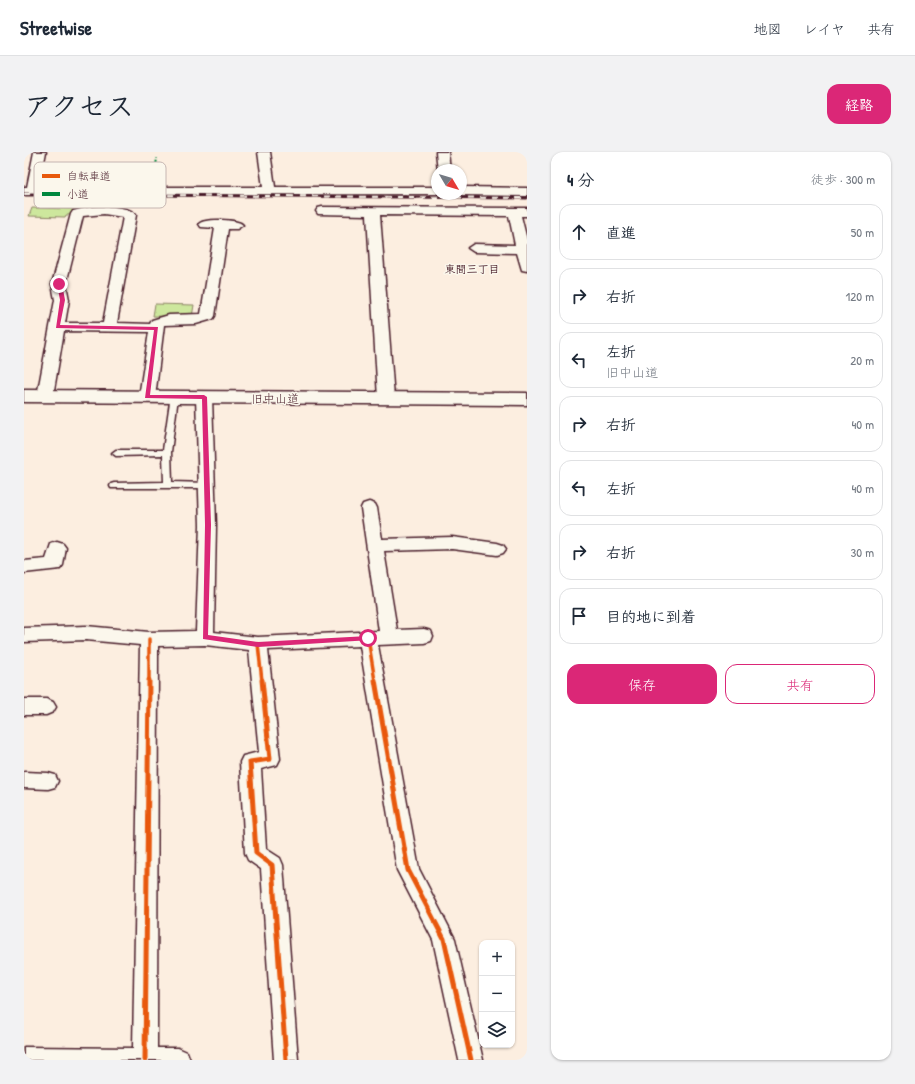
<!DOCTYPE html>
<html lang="ja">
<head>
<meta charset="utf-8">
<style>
	:root { --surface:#fff; --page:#f2f2f3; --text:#1f2937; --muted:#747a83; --line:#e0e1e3; --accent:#db2777 }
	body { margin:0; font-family:"Patrick Hand","Klee One",sans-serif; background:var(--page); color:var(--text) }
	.controls { position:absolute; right:12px; bottom:12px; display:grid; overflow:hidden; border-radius:8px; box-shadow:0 1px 3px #0004 }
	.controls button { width:36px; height:36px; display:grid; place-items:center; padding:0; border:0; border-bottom:1px solid var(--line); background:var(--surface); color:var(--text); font:20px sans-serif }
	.compass { position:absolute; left:407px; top:12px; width:36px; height:36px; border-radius:50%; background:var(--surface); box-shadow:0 1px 3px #0004; rotate:128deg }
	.stop { position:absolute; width:12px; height:12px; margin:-9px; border:3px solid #db2777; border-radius:50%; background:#fff }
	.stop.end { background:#db2777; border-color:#fff; box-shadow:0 1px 4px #0008 }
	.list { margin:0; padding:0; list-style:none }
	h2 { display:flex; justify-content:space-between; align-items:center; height:52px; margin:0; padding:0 16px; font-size:17px }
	h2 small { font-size:13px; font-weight:400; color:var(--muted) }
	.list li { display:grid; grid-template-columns:26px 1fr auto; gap:12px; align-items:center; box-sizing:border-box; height:56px; margin:0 8px 8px; padding:0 8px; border:1px solid var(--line); border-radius:12px }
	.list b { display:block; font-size:15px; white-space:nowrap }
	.list p { margin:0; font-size:13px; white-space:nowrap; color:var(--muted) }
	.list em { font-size:13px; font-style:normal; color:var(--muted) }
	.actions { display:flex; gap:8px; padding:12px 16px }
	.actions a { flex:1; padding:9px 0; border:1px solid var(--accent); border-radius:12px; text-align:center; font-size:14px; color:var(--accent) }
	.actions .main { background:var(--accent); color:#fff }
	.icon { flex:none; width:22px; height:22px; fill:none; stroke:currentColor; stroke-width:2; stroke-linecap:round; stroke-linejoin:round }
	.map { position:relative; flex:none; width:503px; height:908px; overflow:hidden; border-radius:12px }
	header { display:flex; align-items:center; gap:24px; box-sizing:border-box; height:56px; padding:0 20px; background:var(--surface); border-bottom:1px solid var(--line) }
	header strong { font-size:19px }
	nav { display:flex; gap:22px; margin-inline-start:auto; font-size:14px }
	.intro { display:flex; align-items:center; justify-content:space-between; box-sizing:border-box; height:96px; padding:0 24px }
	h1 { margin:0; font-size:28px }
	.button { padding:10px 18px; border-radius:12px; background:var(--accent); color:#fff; font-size:14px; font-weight:700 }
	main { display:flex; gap:24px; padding:0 24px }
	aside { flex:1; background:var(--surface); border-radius:12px; box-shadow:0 1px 3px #0004 }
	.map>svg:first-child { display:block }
	.green { fill:#cde79d; stroke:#8c8364 }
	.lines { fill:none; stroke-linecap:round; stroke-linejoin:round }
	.service-casing { stroke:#4a1f2b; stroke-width:3 }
	.minor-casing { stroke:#4a1f2b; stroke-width:3 }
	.secondary-casing { stroke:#4a1f2b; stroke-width:3 }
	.service { fill:#fbf7ec; fill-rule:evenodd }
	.minor { fill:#fbf7ec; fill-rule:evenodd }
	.secondary { fill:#fbf7ec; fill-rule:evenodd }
	.rail-casing { stroke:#4a1f2b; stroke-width:3 }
	.rail { stroke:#fbf7ec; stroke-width:2; stroke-dasharray:6; stroke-linecap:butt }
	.quiet { stroke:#00873e; stroke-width:2; stroke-dasharray:4.5 2; stroke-linecap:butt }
	.cycleway-far1-casing { stroke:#fbf7ec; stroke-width:6 }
	.cycleway-casing { stroke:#fbf7ec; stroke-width:8 }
	.cycleway-far1 { stroke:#e8590c; stroke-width:3.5 }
	.cycleway { stroke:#e8590c; stroke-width:5 }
	.route { fill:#db2777 }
	.labels { text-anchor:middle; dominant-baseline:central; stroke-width:3; stroke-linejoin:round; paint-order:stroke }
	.far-neighbourhood-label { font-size:11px; font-weight:bold; fill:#4a1f2b; stroke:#fbf7ec }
	.street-label { font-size:12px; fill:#4a1f2b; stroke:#fbf7ec }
	.key { fill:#fbf7ec; stroke:#c6b6b2; stroke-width:1 }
	.key-label { font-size:11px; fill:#4a1f2b }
</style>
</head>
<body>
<header>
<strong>Streetwise</strong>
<nav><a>地図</a><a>レイヤ</a><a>共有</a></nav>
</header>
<div class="intro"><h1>アクセス</h1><a class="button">経路</a></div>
<main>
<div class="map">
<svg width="503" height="908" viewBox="0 0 503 908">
	<rect width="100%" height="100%" fill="#fceee0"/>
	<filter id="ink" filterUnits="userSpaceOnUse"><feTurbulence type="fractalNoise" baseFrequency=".025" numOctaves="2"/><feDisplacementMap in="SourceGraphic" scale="8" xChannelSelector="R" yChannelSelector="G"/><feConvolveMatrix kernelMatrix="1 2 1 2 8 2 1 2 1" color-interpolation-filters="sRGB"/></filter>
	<g filter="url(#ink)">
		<path class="green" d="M8,56L50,57L48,63H42L41,65L5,64Z
			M131,152L170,153L168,165L129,164Z"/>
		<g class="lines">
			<g class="service-casing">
				<path id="service" d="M147,243H150L154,245L147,300L148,330L183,331L187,334L186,336H87L86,334L87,332L90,331L140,330L139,303L92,304L88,301L92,298H139Z"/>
			</g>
			<g class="minor-casing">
				<path id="minor" d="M10,0H22L15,35H239L234,0H246L251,35H413V42H416L0,43V35H3Z
					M412,0H424L426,18H414Z
					M437,35L503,36V44L437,43L434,42H437Z
					M65,55C76,54 105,53 112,63L93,171L126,172L128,168L145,163L177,162L191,76L177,75L175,72C179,66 215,67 219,73L213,77H204L191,164L189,167L172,172L140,173L131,245L128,248H118L115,245L125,180L40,179L29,244L26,247H16L13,244L31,148L28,132L47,62L49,59ZM80,62L99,65L79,171H41L45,148L42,132L59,64Z
					M298,55L503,56V64H497L503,88V119L498,118L493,101L450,100L444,96L450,92L491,93L485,64L356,63L370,246L367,249H357L354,246L343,63L294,62L292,59L294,56Z
					M180,240L185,242L188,245L192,373L190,480L234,485L355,479L337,356L339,352L345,350L351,352L353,356L358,387L428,385L473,391L479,393L482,397L479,401L473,403L428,397L360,399L373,478L400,477L407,479L409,484L407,489L400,491L354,493L395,717L431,787L459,908H435L409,788L373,718L336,494L244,498L256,607L253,613L237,617L242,697L256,706L259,713L274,908H250L237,717L224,708L221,701L216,610L219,604L235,600L225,498L181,493L134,494L133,896H154L163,900L166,908H0V895L109,896L116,493L62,488L0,490V476L62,474L125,480L172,479L176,373L172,245L175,242Z
					M33,390L39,392L42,396L39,413L36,417L0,421V409L22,407L27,392Z
					M0,547H22L29,550L32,555L29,560L22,563H0Z
					M0,620L24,621L31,623L34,629L31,635L24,637L0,636Z"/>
			</g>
			<g class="secondary-casing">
				<path id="secondary" d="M0,238L503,241V253L0,250Z"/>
			</g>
			<use href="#service" class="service"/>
			<use href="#minor" class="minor"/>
			<use href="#secondary" class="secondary"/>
			<g class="rail-casing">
				<path id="rail" d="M0,42L503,46"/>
			</g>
			<use href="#rail" class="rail"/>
			<path class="quiet" d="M129,39L133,6"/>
			<g class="cycleway-far1-casing">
				<path id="cycleway-far1" d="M344,486L351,529
					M234,492L238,529
					M125,529V487"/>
			</g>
			<g class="cycleway-casing">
				<path id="cycleway" d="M238,528L246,607L226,610L232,701L248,713L262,908
					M351,528L384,718L420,787L447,908
					M121,908L125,528"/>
			</g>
			<use href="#cycleway-far1" class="cycleway-far1"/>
			<use href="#cycleway" class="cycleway"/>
		</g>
	</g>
	<path class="route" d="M35,130L38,132L41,148L36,173L134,175L126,243H180L183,245L187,373L184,483L234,490L344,484L347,485V488L234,495L179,487L181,373L178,247L121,246L130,178L32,176L36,148L33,132Z"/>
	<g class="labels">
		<g class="far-neighbourhood-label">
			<text x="448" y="117">東間三丁目</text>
		</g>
		<g class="street-label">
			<text x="251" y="246">旧中山道</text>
		</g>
	</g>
	<rect x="10" y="10" width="132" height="46" rx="6" class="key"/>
	<rect x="18" y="22" width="18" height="4" fill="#e8590c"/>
	<rect x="18" y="40" width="18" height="4" fill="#00873e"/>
	<g class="key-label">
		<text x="43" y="28">自転車道</text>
		<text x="43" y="46">小道</text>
	</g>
</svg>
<div class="controls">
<button>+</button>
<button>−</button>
<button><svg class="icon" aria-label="layers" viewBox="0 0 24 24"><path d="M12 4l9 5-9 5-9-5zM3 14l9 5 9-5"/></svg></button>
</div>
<svg class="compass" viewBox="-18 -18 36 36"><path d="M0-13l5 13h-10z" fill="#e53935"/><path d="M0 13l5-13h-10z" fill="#747a83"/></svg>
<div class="stop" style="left:344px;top:486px"></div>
<div class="stop end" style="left:35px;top:132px"></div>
</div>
<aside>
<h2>4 分<small>徒歩 · 300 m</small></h2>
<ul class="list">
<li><svg class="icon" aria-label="ahead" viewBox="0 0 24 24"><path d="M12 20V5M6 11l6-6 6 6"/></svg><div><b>直進</b></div><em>50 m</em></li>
<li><svg class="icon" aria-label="right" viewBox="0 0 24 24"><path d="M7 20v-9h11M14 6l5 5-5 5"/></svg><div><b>右折</b></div><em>120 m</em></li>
<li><svg class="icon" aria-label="left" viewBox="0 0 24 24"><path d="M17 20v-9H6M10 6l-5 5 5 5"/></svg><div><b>左折</b><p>旧中山道</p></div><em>20 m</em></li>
<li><svg class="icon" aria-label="right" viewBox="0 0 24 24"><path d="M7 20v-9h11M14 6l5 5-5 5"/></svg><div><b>右折</b></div><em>40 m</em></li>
<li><svg class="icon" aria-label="left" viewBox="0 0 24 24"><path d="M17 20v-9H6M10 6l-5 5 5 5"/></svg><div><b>左折</b></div><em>40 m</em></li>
<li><svg class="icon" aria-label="right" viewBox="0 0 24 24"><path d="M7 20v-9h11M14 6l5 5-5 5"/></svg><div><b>右折</b></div><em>30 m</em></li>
<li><svg class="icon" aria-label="arrive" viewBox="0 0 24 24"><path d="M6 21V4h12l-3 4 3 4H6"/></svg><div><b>目的地に到着</b></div></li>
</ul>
<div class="actions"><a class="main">保存</a><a>共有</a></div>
</aside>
</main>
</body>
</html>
